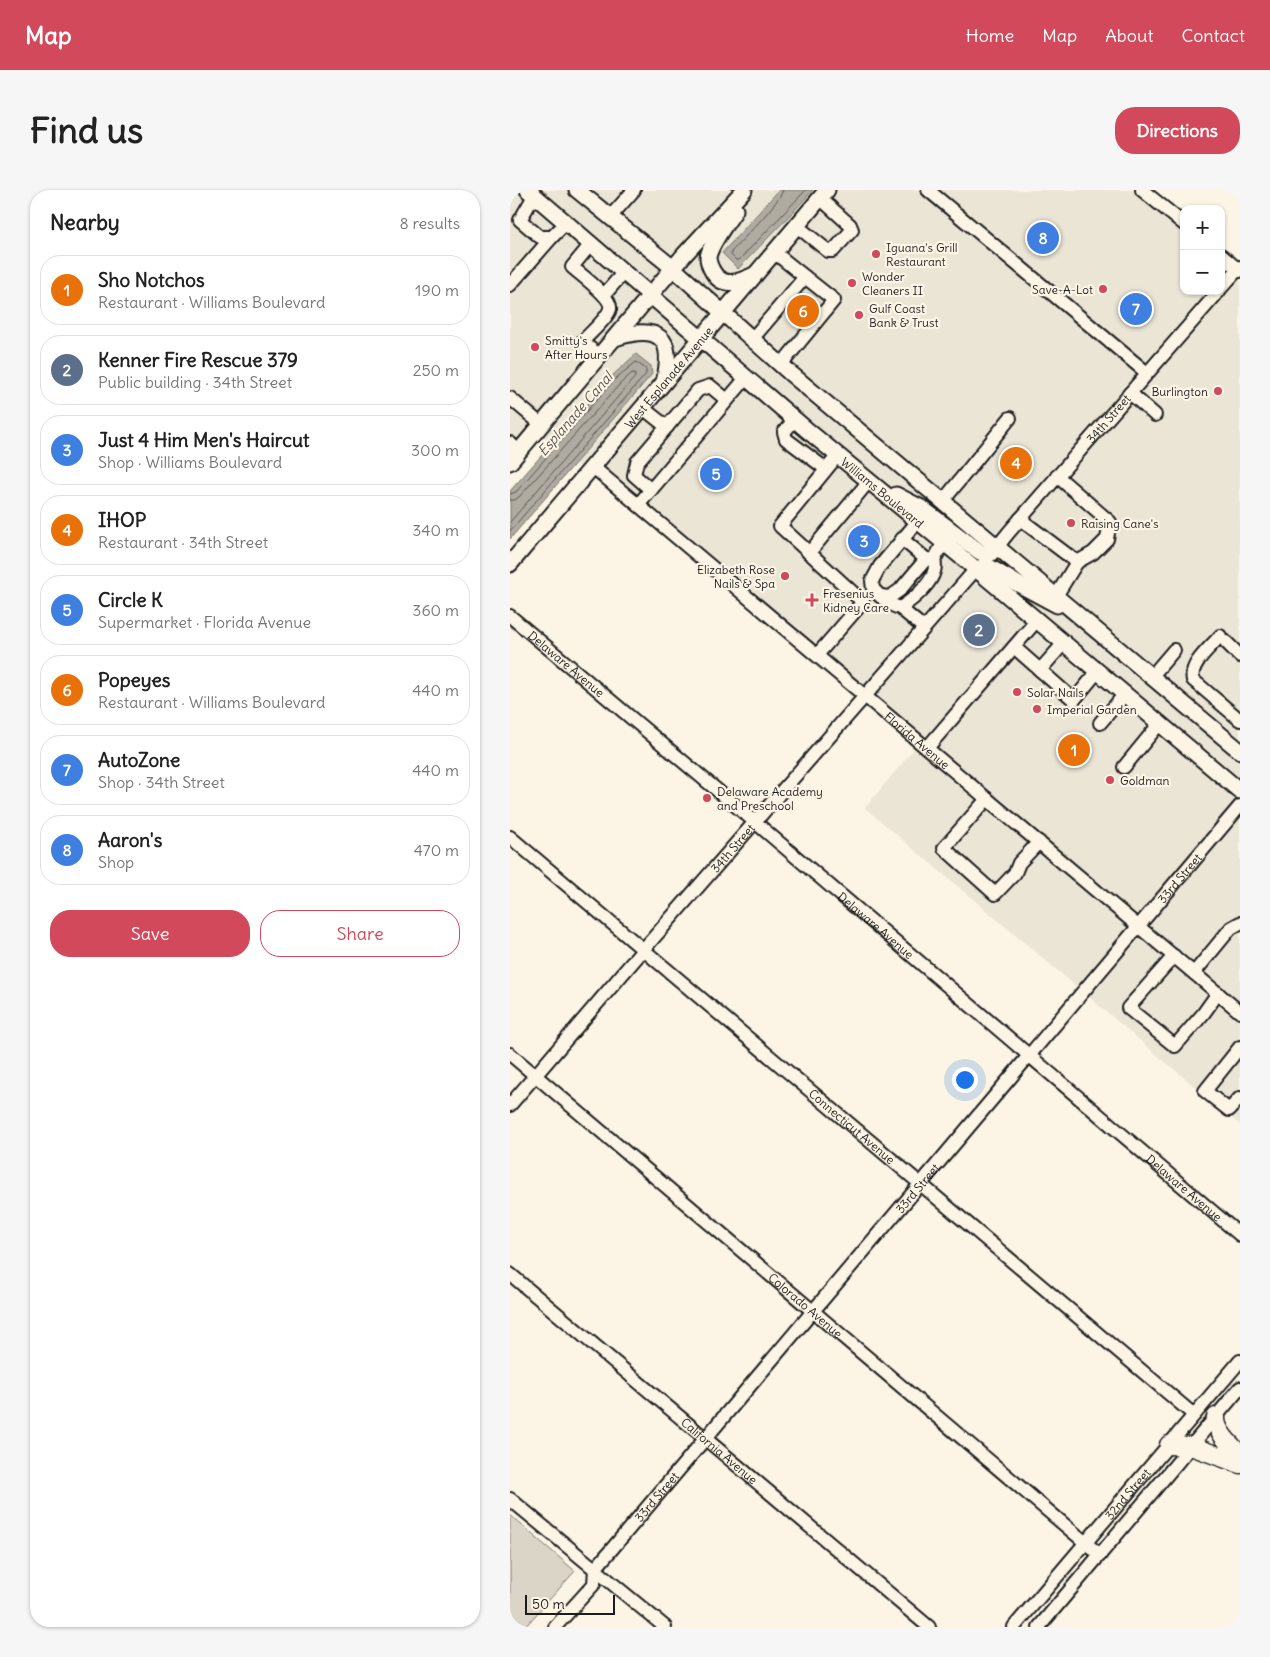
<!DOCTYPE html>
<html lang="en">
<head>
<meta charset="utf-8">
<style>
	:root { --surface:#fff; --page:#f6f6f6; --text:#222; --muted:#767676; --line:#e0e0e0; --accent:#d1495b }
	body { margin:0; font-family:Delius,sans-serif; background:var(--page); color:var(--text) }
	.controls { position:absolute; right:15px; top:15px; display:grid; overflow:hidden; border-radius:10px; box-shadow:0 1px 4px #0004 }
	.controls button { width:45px; height:45px; display:grid; place-items:center; padding:0; border:0; border-bottom:1px solid var(--line); background:var(--surface); color:var(--text); font:25px sans-serif }
	.scale { position:absolute; left:15px; bottom:12px; width:90px; box-sizing:border-box; padding-left:5px; border:2px solid #1c1c1c; border-top:0; font-size:14px; line-height:18px; white-space:nowrap; color:#1c1c1c; -webkit-text-stroke:4px #fcf5e5; paint-order:stroke }
	.you { position:absolute; left:454px; top:889px; width:18px; height:18px; margin:-12px; border:4px solid #fff; border-radius:50%; background:#1a73e8; box-shadow:0 0 0 8px #1a73e833 }
	.badge { display:grid; place-items:center; width:32px; height:32px; border-radius:50%; background:var(--accent); color:#fff; font-size:16px; font-weight:700 }
	.pin { position:absolute; translate:-50% -50%; border:2px solid #fff; box-shadow:0 1px 5px #0006 }
	.list { margin:0; padding:0; list-style:none }
	h2 { display:flex; justify-content:space-between; align-items:center; height:65px; margin:0; padding:0 20px; font-size:21px }
	h2 small { font-size:16px; font-weight:400; color:var(--muted) }
	.list li { display:grid; grid-template-columns:32px 1fr auto; gap:15px; align-items:center; box-sizing:border-box; height:70px; margin:0 10px 10px; padding:0 10px; border:1px solid var(--line); border-radius:20px }
	.list b { display:block; font-size:19px; white-space:nowrap }
	.list p { margin:0; font-size:16px; white-space:nowrap; color:var(--muted) }
	.list em { font-size:16px; font-style:normal; color:var(--muted) }
	.actions { display:flex; gap:10px; padding:15px 20px }
	.actions a { flex:1; padding:11px 0; border:1px solid var(--accent); border-radius:20px; text-align:center; font-size:18px; color:var(--accent) }
	.actions .main { background:var(--accent); color:#fff }
	.map { position:relative; flex:none; width:730px; height:1437px; overflow:hidden; border-radius:20px }
	header { display:flex; align-items:center; gap:30px; box-sizing:border-box; height:70px; padding:0 25px; background:var(--accent); color:#fff }
	header strong { font-size:24px }
	nav { display:flex; gap:28px; margin-inline-start:auto; font-size:18px }
	.intro { display:flex; align-items:center; justify-content:space-between; box-sizing:border-box; height:120px; padding:0 30px }
	h1 { margin:0; font-size:35px }
	.button { padding:12px 22px; border-radius:20px; background:var(--accent); color:#fff; font-size:18px; font-weight:700 }
	main { display:flex; gap:30px; padding:0 30px }
	aside { flex:1; background:var(--surface); border-radius:20px; box-shadow:0 1px 4px #0004 }
	.map>svg:first-child { display:block }
	.built { fill:#ebe5d6 }
	.green { fill:#dbd5c8; stroke:#7c7872 }
	.water { fill:#b0aba1; stroke:#75726c }
	.lines { fill:none; stroke-linecap:round; stroke-linejoin:round }
	.shore { stroke:#575551; stroke-width:1 }
	.minor-casing { stroke:#1c1c1c; stroke-width:16 }
	.major-casing { stroke:#1c1c1c; stroke-width:19 }
	.highway-casing { stroke:#1c1c1c; stroke-width:21 }
	.minor { stroke:#fcf5e5; stroke-width:12 }
	.major { stroke:#fcf5e5; stroke-width:15 }
	.highway { stroke:#fcf5e5; stroke-width:18 }
	.poi-dot { fill:#d1495b; stroke:#fcf5e5; stroke-width:2 }
	.labels { text-anchor:middle; dominant-baseline:central; stroke-width:4.5; stroke-linejoin:round; paint-order:stroke }
	.poi-label { font-size:12px; fill:#1c1c1c; stroke:#fcf5e5; text-anchor:start }
	.street-label { font-size:12px; fill:#1c1c1c; stroke:#fcf5e5 }
	.water-label { font-size:14px; font-style:italic; fill:#575551; stroke:#fcf5e5 }
</style>
</head>
<body>
<header>
<strong>Map</strong>
<nav><a>Home</a><a>Map</a><a>About</a><a>Contact</a></nav>
</header>
<div class="intro"><h1>Find us</h1><a class="button">Directions</a></div>
<main>
<aside>
<h2>Nearby<small>8 results</small></h2>
<ul class="list">
<li><span class="badge" style="background:#e8710a">1</span><div><b>Sho Notchos</b><p>Restaurant · Williams Boulevard</p></div><em>190 m</em></li>
<li><span class="badge" style="background:#5c6f8a">2</span><div><b>Kenner Fire Rescue 379</b><p>Public building · 34th Street</p></div><em>250 m</em></li>
<li><span class="badge" style="background:#3f7fe0">3</span><div><b>Just 4 Him Men's Haircut</b><p>Shop · Williams Boulevard</p></div><em>300 m</em></li>
<li><span class="badge" style="background:#e8710a">4</span><div><b>IHOP</b><p>Restaurant · 34th Street</p></div><em>340 m</em></li>
<li><span class="badge" style="background:#3f7fe0">5</span><div><b>Circle K</b><p>Supermarket · Florida Avenue</p></div><em>360 m</em></li>
<li><span class="badge" style="background:#e8710a">6</span><div><b>Popeyes</b><p>Restaurant · Williams Boulevard</p></div><em>440 m</em></li>
<li><span class="badge" style="background:#3f7fe0">7</span><div><b>AutoZone</b><p>Shop · 34th Street</p></div><em>440 m</em></li>
<li><span class="badge" style="background:#3f7fe0">8</span><div><b>Aaron's</b><p>Shop</p></div><em>470 m</em></li>
</ul>
<div class="actions"><a class="main">Save</a><a>Share</a></div>
</aside>
<div class="map">
<svg width="730" height="1437" viewBox="0 0 730 1437">
	<rect width="100%" height="100%" fill="#fcf5e5"/>
	<filter id="ink" filterUnits="userSpaceOnUse"><feTurbulence type="fractalNoise" baseFrequency=".02" numOctaves="2"/><feDisplacementMap in="SourceGraphic" scale="10" xChannelSelector="R" yChannelSelector="G"/><feConvolveMatrix kernelMatrix="1 2 1 2 8 2 1 2 1" color-interpolation-filters="sRGB"/></filter>
	<g filter="url(#ink)">
		<path class="built" d="M0,0H641L674,27V101H711V59L730,74V935L355,618L404,559L85,289L19,236L0,259Z"/>
		<path class="green" d="M0,1325L65,1381L15,1437H0Z"/>
		<path class="water" d="M269,0H303L284,21L228,79L212,63Z
			M126,164L141,176L142,184L0,349V301L102,186Z"/>
		<g class="lines">
			<path class="shore" d="M273,0C271,11 231,51 221,62V65L226,70H229L296,0
				M0,304L6,302L105,189L126,172L136,179V184L0,341
				M0,310H5L10,306L110,194L122,183H125V187L0,332"/>
			<g class="minor-casing">
				<g id="minor">
					<path d="M418,0L637,183"/>
					<path d="M632,0L674,34"/>
					<path d="M24,6L10,30L30,47H42L56,33"/>
					<path d="M101,26L124,0"/>
					<path d="M287,36L318,61H323L342,40L340,35L310,8"/>
					<path d="M81,54L62,77C71,85 103,108 100,119C97,129 79,144 72,152L90,166"/>
					<path d="M264,62L295,87"/>
					<path d="M711,65L730,81"/>
					<path d="M0,95L42,47"/>
					<path d="M711,98L730,77"/>
					<path d="M94,105L114,82"/>
					<path d="M242,149L295,87L324,110L271,175"/>
					<path d="M620,203L645,225"/>
					<path d="M0,208L32,235"/>
					<path d="M133,218L157,237"/>
					<path d="M285,229L274,242L276,249L316,279"/>
					<path d="M0,253L9,262"/>
					<path id="s1" d="M83,277L730,822"/>
					<path d="M141,300L124,285L127,272L188,200L200,196L217,210"/>
					<path d="M433,311L500,228"/>
					<path d="M128,315L237,187"/>
					<path d="M510,329L567,372L583,363L597,349L600,332L547,286"/>
					<path d="M408,331L370,376L362,391L363,399C371,407 379,415 390,418C404,409 430,388 424,370L434,352"/>
					<path d="M392,349L416,369"/>
					<path id="s2" d="M487,357L499,342L709,101"/>
					<path d="M299,363L359,291"/>
					<path d="M370,406L380,407L390,400L416,369L424,370"/>
					<path d="M546,406L567,372"/>
					<path d="M390,418L414,438"/>
					<path id="s3" d="M0,426L245,632L730,1045"/>
					<path d="M710,446C700,458 679,474 683,490L730,530"/>
					<path d="M716,452L730,466"/>
					<path d="M504,457L564,510L588,481"/>
					<path d="M307,465L353,412L270,336L328,265"/>
					<path d="M530,480L554,453"/>
					<path d="M641,487L664,460"/>
					<path d="M590,533L615,504"/>
					<path d="M417,558L527,430"/>
					<path d="M614,577L650,533"/>
					<path d="M477,609L434,658L485,704L505,683L509,673L529,652"/>
					<path id="s4" d="M0,647L684,1225"/>
					<path d="M664,766L618,818L665,856L693,824L708,803"/>
					<path d="M684,783L721,738L730,733"/>
					<path d="M730,857L695,901L719,920L730,908"/>
					<path id="s5" d="M0,864L590,1365"/>
					<path id="s6" d="M0,915L133,760L466,379"/>
					<path id="s7" d="M0,1084L419,1437"/>
					<path d="M0,1309L155,1437"/>
					<path id="s8" d="M45,1437L84,1394L85,1379L730,616"/>
					<path id="s9" d="M504,1437L730,1171"/>
					<path d="M529,1437L730,1198"/>
				</g>
			</g>
			<g class="major-casing">
				<g id="major">
					<path id="s10" d="M18,0L297,240L466,379L730,601"/>
					<path d="M67,0L163,78L280,183L730,561"/>
					<path d="M225,20C217,33 201,52 198,67C198,73 200,77 203,82C213,99 229,92 244,85"/>
					<path d="M105,148C149,134 165,147 154,192"/>
					<path d="M0,272L174,65L234,0"/>
					<path d="M386,305L413,319L470,362L475,364H480L487,357"/>
					<path id="s11" d="M0,374L317,0"/>
					<path d="M466,379L475,376L481,378L506,393L547,415"/>
				</g>
			</g>
			<g class="highway-casing">
				<path id="highway" d="M706,1227C705,1241 720,1255 730,1264
					M659,1255L681,1256L730,1274"/>
			</g>
			<use href="#minor" class="minor"/>
			<use href="#major" class="major"/>
			<use href="#highway" class="highway"/>
		</g>
	</g>
	<g class="poi-dot">
		<circle cx="366" cy="64" r="5"/>
		<circle cx="342" cy="93" r="5"/>
		<circle cx="593" cy="99" r="5"/>
		<circle cx="349" cy="125" r="5"/>
		<circle cx="25" cy="157" r="5"/>
		<circle cx="708" cy="201" r="5"/>
		<circle cx="561" cy="333" r="5"/>
		<circle cx="275" cy="386" r="5"/>
		<path d="M299.5 402.5h5v5h5v5h-5v5h-5v-5h-5v-5h5z"/>
		<circle cx="507" cy="502" r="5"/>
		<circle cx="527" cy="519" r="5"/>
		<circle cx="600" cy="590" r="5"/>
		<circle cx="197" cy="608" r="5"/>
	</g>
	<g class="labels">
		<g class="poi-label">
			<text x="376" y="57">Iguana's Grill<tspan x="376" dy="14">Restaurant</tspan></text>
			<text x="352" y="86">Wonder<tspan x="352" dy="14">Cleaners II</tspan></text>
			<text x="583" y="99" text-anchor="end">Save-A-Lot</text>
			<text x="359" y="118">Gulf Coast<tspan x="359" dy="14">Bank &amp; Trust</tspan></text>
			<text x="35" y="150">Smitty's<tspan x="35" dy="14">After Hours</tspan></text>
			<text x="698" y="201" text-anchor="end">Burlington</text>
			<text x="571" y="333">Raising Cane's</text>
			<text x="265" y="379" text-anchor="end">Elizabeth Rose<tspan x="265" dy="14">Nails &amp; Spa</tspan></text>
			<text x="313" y="403">Fresenius<tspan x="313" dy="14">Kidney Care</tspan></text>
			<text x="517" y="502">Solar Nails</text>
			<text x="537" y="519">Imperial Garden</text>
			<text x="610" y="590">Goldman</text>
			<text x="207" y="601">Delaware Academy<tspan x="207" dy="14">and Preschool</tspan></text>
		</g>
		<g class="street-label">
			<text stroke="none"><textPath href="#s11" startOffset="245">West Esplanade Avenue</textPath></text>
			<text stroke="none"><textPath href="#s2" startOffset="170">34th Street</textPath></text>
			<text stroke="none"><textPath href="#s10" startOffset="466">Williams Boulevard</textPath></text>
			<text stroke="none"><textPath href="#s3" startOffset="74">Delaware Avenue</textPath></text>
			<text stroke="none"><textPath href="#s1" startOffset="424">Florida Avenue</textPath></text>
			<text stroke="none"><textPath href="#s6" startOffset="340">34th Street</textPath></text>
			<text stroke="none"><textPath href="#s8" startOffset="978">33rd Street</textPath></text>
			<text stroke="none"><textPath href="#s3" startOffset="479">Delaware Avenue</textPath></text>
			<text stroke="none"><textPath href="#s4" startOffset="448">Connecticut Avenue</textPath></text>
			<text stroke="none"><textPath href="#s8" startOffset="572">33rd Street</textPath></text>
			<text stroke="none"><textPath href="#s3" startOffset="884">Delaware Avenue</textPath></text>
			<text stroke="none"><textPath href="#s5" startOffset="388">Colorado Avenue</textPath></text>
			<text stroke="none"><textPath href="#s7" startOffset="274">California Avenue</textPath></text>
			<text stroke="none"><textPath href="#s9" startOffset="175">32nd Street</textPath></text>
			<text stroke="none"><textPath href="#s8" startOffset="168">33rd Street</textPath></text>
		</g>
		<g class="water-label">
			<text transform="translate(65 224) rotate(-49)">Esplanade Canal</text>
		</g>
	</g>
</svg>
<div class="controls">
<button>+</button>
<button>−</button>
</div>
<div class="scale">50 m</div>
<div class="you"></div>
<div class="pin badge" style="left:564px;top:560px;background:#e8710a">1</div>
<div class="pin badge" style="left:469px;top:440px;background:#5c6f8a">2</div>
<div class="pin badge" style="left:354px;top:351px;background:#3f7fe0">3</div>
<div class="pin badge" style="left:506px;top:273px;background:#e8710a">4</div>
<div class="pin badge" style="left:206px;top:284px;background:#3f7fe0">5</div>
<div class="pin badge" style="left:293px;top:121px;background:#e8710a">6</div>
<div class="pin badge" style="left:626px;top:119px;background:#3f7fe0">7</div>
<div class="pin badge" style="left:533px;top:48px;background:#3f7fe0">8</div>
</div>
</main>
</body>
</html>
